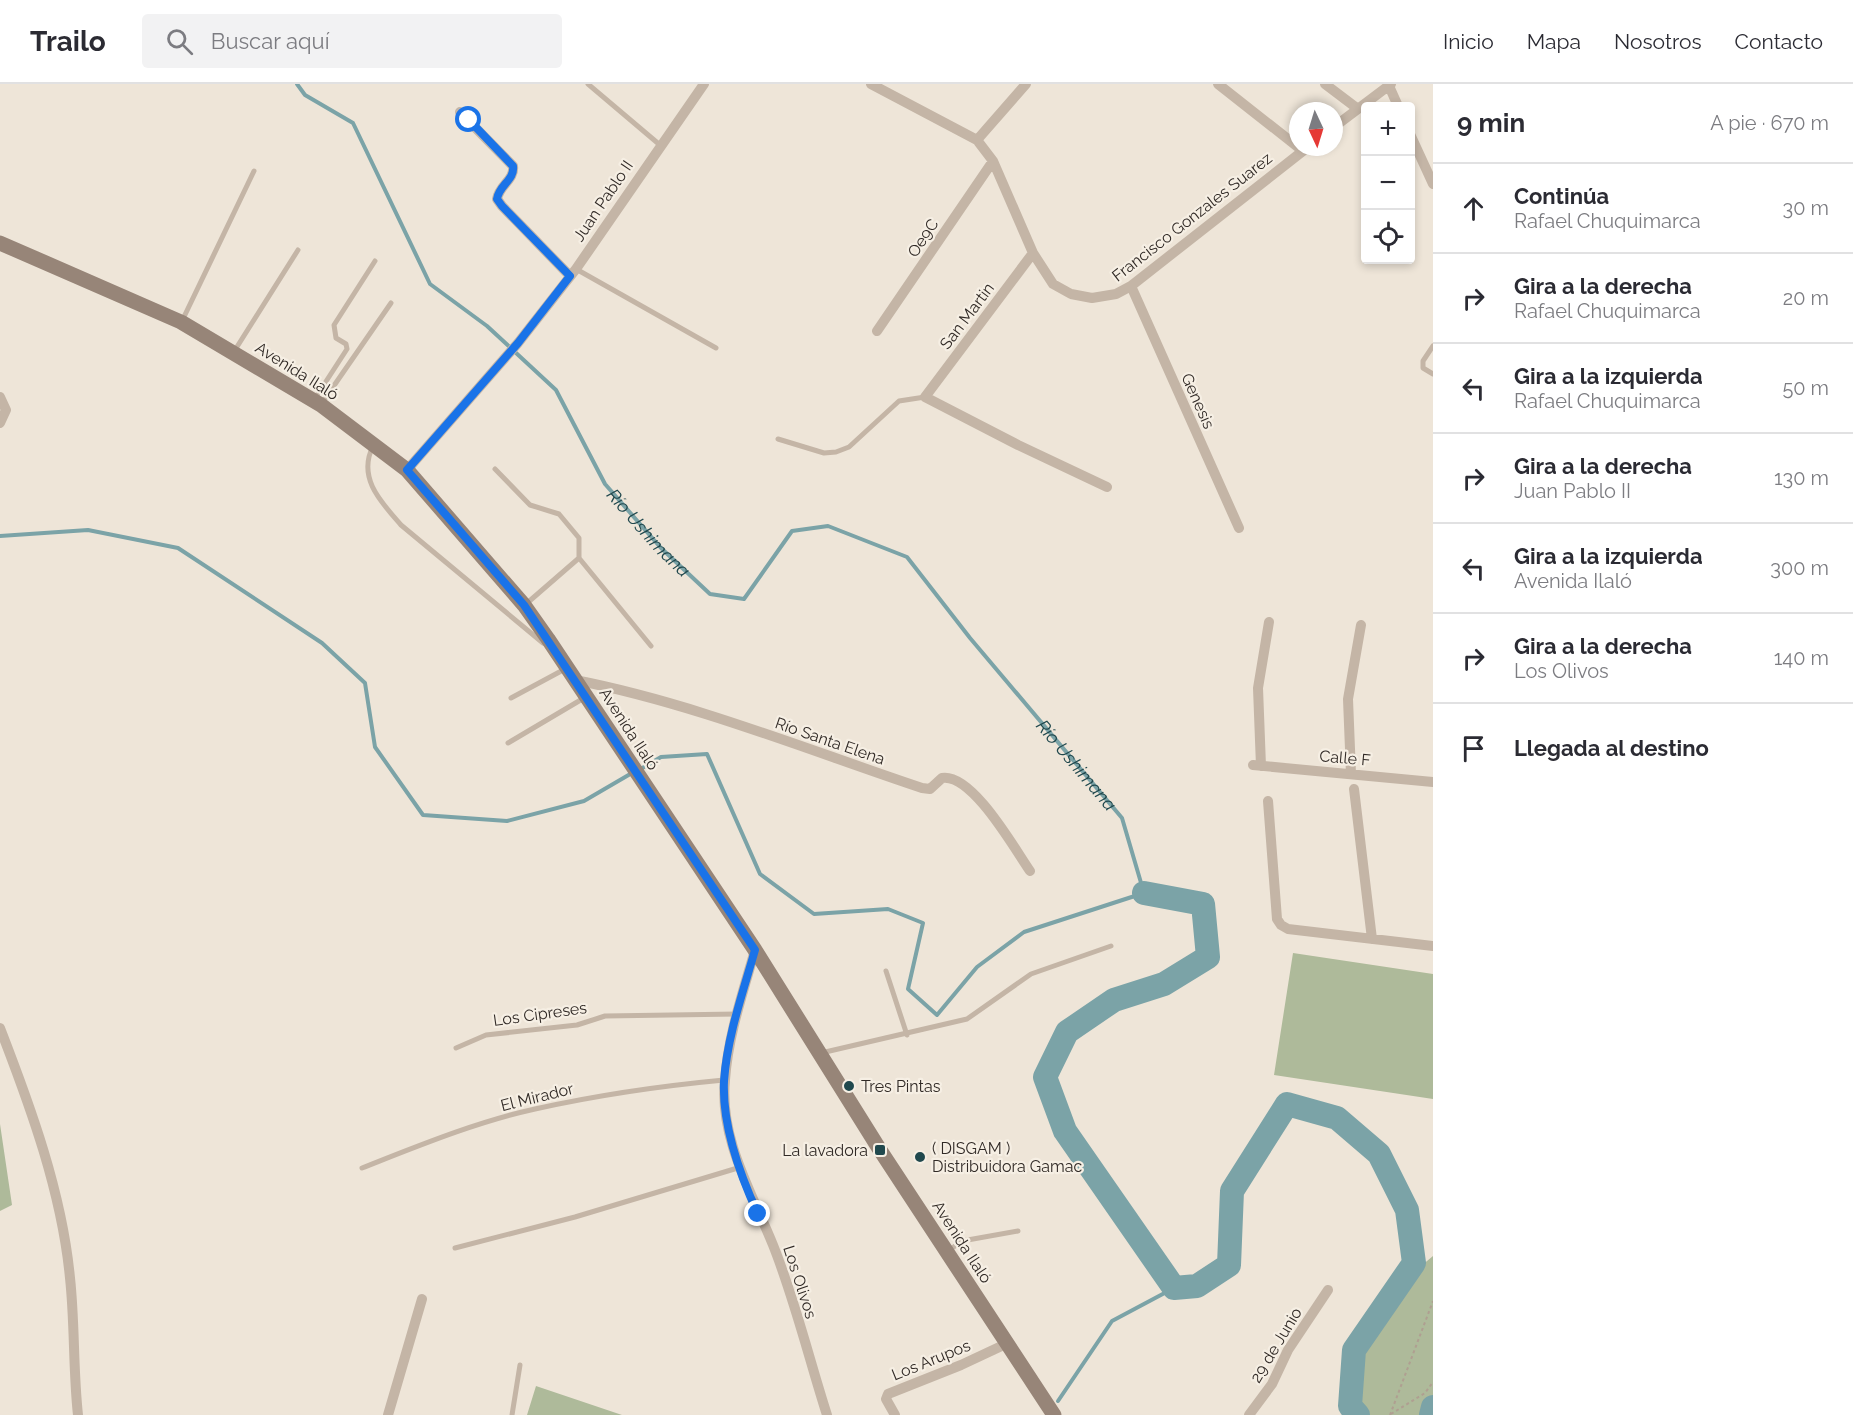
<!DOCTYPE html>
<html lang="es">
<head>
<meta charset="utf-8">
<style>
	:root { --surface:#fff; --page:#f2f2f3; --text:#2b2b33; --muted:#7c7c81; --line:#e1e1e2 }
	body { margin:0; font-family:Raleway,sans-serif; background:var(--page); color:var(--text) }
	.controls { position:absolute; right:18px; top:18px; display:grid; overflow:hidden; border-radius:6px; box-shadow:0 3px 9px #0003 }
	.controls button { width:54px; height:54px; display:grid; place-items:center; padding:0; border:0; border-bottom:2px solid var(--line); background:var(--surface); color:var(--text); font:30px sans-serif }
	.compass { position:absolute; left:1289px; top:18px; width:54px; height:54px; border-radius:50%; background:var(--surface); box-shadow:0 3px 9px #0003; rotate:176deg }
	.stop { position:absolute; width:18px; height:18px; margin:-14px; border:4px solid #1a73e8; border-radius:50%; background:#fff }
	.stop.end { background:#1a73e8; border-color:#fff; box-shadow:0 2px 6px #0008 }
	.list { margin:0; padding:0; list-style:none }
	h2 { display:flex; justify-content:space-between; align-items:center; height:78px; margin:0; padding:0 24px; font-size:26px }
	h2 small { font-size:20px; font-weight:400; color:var(--muted) }
	.list li { display:grid; grid-template-columns:39px 1fr auto; gap:18px; align-items:center; box-sizing:border-box; height:90px; padding:0 24px; border-top:2px solid var(--line) }
	.list b { display:block; font-size:22px; white-space:nowrap }
	.list p { margin:0; font-size:20px; white-space:nowrap; color:var(--muted) }
	.list em { font-size:20px; font-style:normal; color:var(--muted) }
	.icon { flex:none; width:33px; height:33px; fill:none; stroke:currentColor; stroke-width:2; stroke-linecap:round; stroke-linejoin:round }
	.map { position:relative; flex:none; width:1433px; height:1331px; overflow:hidden }
	header { display:flex; align-items:center; gap:36px; box-sizing:border-box; height:84px; padding:0 30px; background:var(--surface); border-bottom:2px solid var(--line) }
	header strong { font-size:28px }
	nav { display:flex; gap:33px; margin-inline-start:auto; font-size:21px }
	.search { width:420px; height:54px; background:var(--page); display:flex; align-items:center; gap:15px; box-sizing:border-box; padding:0 21px; border-radius:6px; color:var(--muted); font-size:22px }
	main { display:flex }
	aside { flex:1; background:var(--surface) }
	.map>svg:first-child { display:block }
	.green { fill:#aeba9a }
	.lines { fill:none; stroke-linecap:round; stroke-linejoin:round }
	.stream { stroke:#7ba3a7; stroke-width:4 }
	.river { stroke:#7ba3a7; stroke-width:24 }
	.path { stroke:#af9f91; stroke-width:2; stroke-dasharray:3 3; stroke-linecap:butt }
	.lane { stroke:#c4b5a6; stroke-width:5 }
	.street { stroke:#c4b5a6; stroke-width:10 }
	.secondary { stroke:#978578; stroke-width:15 }
	.route { stroke:#1a73e8; stroke-width:8 }
	.poi-dot { fill:#20484d; stroke:#f6efe4; stroke-width:2 }
	.labels { text-anchor:middle; dominant-baseline:central; stroke-width:4.5; stroke-linejoin:round; paint-order:stroke }
	.street-label { font-size:16px; fill:#312a26; stroke:#f6efe4 }
	.poi-label { font-size:16px; fill:#312a26; stroke:#f6efe4; text-anchor:start }
	.water-label { font-size:18px; font-style:italic; fill:#20484d; stroke:#f6efe4 }
</style>
</head>
<body>
<header>
<strong>Trailo</strong>
<div class="search"><svg class="icon" aria-label="search" viewBox="0 0 24 24"><circle cx="10" cy="10" r="6"/><path d="M15 15l6 6"/></svg>Buscar aquí</div>
<nav><a>Inicio</a><a>Mapa</a><a>Nosotros</a><a>Contacto</a></nav>
</header>
<main>
<div class="map">
<svg width="1433" height="1331" viewBox="0 0 1433 1331">
	<rect width="100%" height="100%" fill="#eee5d8"/>
	<path class="green" d="M1293,869L1433,890V1015L1274,991Z
		M0,1040L12,1121L0,1127Z
		M1433,1172V1331H1355L1364,1270L1415,1187Z
		M536,1302L622,1331H527Z"/>
	<g class="lines">
		<g class="stream">
			<path id="s1" d="M297,0L305,11L353,39L430,200L487,242L556,306L605,400L661,464L710,510L744,515L792,447L828,442L907,473L970,554L1122,734L1144,809L1024,848L977,883L937,931L908,905L923,839L888,825L814,830L760,790L707,670L661,673L639,686"/>
			<path d="M0,452L88,446L178,464L322,559L365,599L375,663L423,731L507,737L584,717L632,689"/>
			<path d="M1058,1317L1112,1237L1174,1204"/>
		</g>
		<path class="river" d="M1144,809L1203,820L1208,873L1164,900L1114,916L1067,948L1045,993L1065,1047L1174,1204L1197,1202L1229,1181L1232,1107L1287,1020L1337,1034L1379,1070L1407,1126L1414,1179L1354,1266L1350,1322L1358,1331
			M1431,1331L1433,1323"/>
		<path class="path" d="M1391,1330L1425,1309L1433,1298
			M1390,1331L1433,1217"/>
		<path class="lane" d="M588,0L660,61
			M576,185L716,264
			M182,237L254,87
			M1433,262L1423,277V284L1433,290
			M235,266L298,166
			M314,316L347,265L346,260L336,254L334,241L375,177
			M322,319L391,219
			M778,355L824,369L836,368L849,363L899,317L925,313
			M373,362C357,394 381,418 401,441L543,559
			M495,385L530,421L559,430L579,454V474L526,520
			M579,474L651,562
			M511,614L565,585
			M508,659L584,614
			M886,887L907,951
			M456,964L486,951L577,941L605,932L737,930
			M821,969L967,935L1031,890L1111,862
			M362,1084C418,1062 476,1038 535,1025C598,1011 660,1002 724,996
			M455,1164L575,1133L741,1083
			M948,1167L962,1157L1018,1147
			M512,1331L520,1281"/>
		<path class="street" d="M871,0L977,56L993,77L1033,169L1053,200L1071,210L1092,214L1116,210L1131,202L1308,63
			M1218,0L1303,67
			M1325,0L1358,25
			M1389,2L1398,22
			M460,28L513,82C515,96 499,101 497,115L502,122L570,192
			M1334,43L1391,0
			M1410,50L1433,100
			M977,56L1026,0
			M1033,169L925,313L1018,361L1107,403
			M1131,202L1239,444
			M877,247L993,77
			M0,313L6,326L0,339
			M407,386L518,259L576,185L704,0
			M575,596C693,619 808,666 922,704L930,705L942,694C972,689 1014,764 1030,787
			M1253,681L1433,698
			M1261,682L1258,604L1269,538
			M1351,690L1348,615L1361,541
			M1354,705L1372,855
			M1268,717L1277,835L1281,841L1288,845L1433,862
			M755,866C743,908 728,952 725,996C719,1054 752,1109 773,1161C795,1216 809,1275 827,1331
			M0,944C31,1024 62,1109 70,1194C75,1240 73,1286 78,1331
			M388,1331L422,1215
			M895,1331L886,1315L888,1310L961,1281L1008,1259
			M1249,1331L1272,1300L1288,1266L1328,1206"/>
		<path class="secondary" d="M0,159L181,238L321,321L407,386L524,521L548,555L755,866L880,1066L1054,1331"/>
	</g>
	<g class="lines">
		<path class="route" d="M469,36L513,82C515,96 499,101 497,115L502,122L570,192L518,259L407,386L524,521L755,866C743,908 727,953 724,997C722,1041 740,1091 758,1130"/>
	</g>
	<g class="poi-dot">
		<circle cx="849" cy="1002" r="6"/>
		<rect x="874" y="1060" width="12" height="12" rx="3"/>
		<circle cx="920" cy="1073" r="6"/>
	</g>
	<g class="labels">
		<g class="street-label">
			<text transform="translate(603 117) rotate(-56)">Juan Pablo II</text>
			<text transform="translate(1192 133) rotate(-38)">Francisco Gonzales Suarez</text>
			<text transform="translate(923 154) rotate(-56)">Oe9C</text>
			<text transform="translate(967 232) rotate(-53)">San Martin</text>
			<text transform="translate(297 287) rotate(32)">Avenida Ilaló</text>
			<text transform="translate(1198 317) rotate(66)">Genesis</text>
			<text transform="translate(629 645) rotate(57)">Avenida Ilaló</text>
			<text transform="translate(830 657) rotate(19)">Río Santa Elena</text>
			<text transform="translate(1345 674) rotate(5)">Calle F</text>
			<text transform="translate(540 930) rotate(-8)">Los Cipreses</text>
			<text transform="translate(537 1013) rotate(-14)">El Mirador</text>
			<text transform="translate(962 1158) rotate(57)">Avenida Ilaló</text>
			<text transform="translate(800 1198) rotate(72)">Los Olivos</text>
			<text transform="translate(1276 1261) rotate(-59)">29 de Junio</text>
			<text transform="translate(931 1276) rotate(-22)">Los Arupos</text>
		</g>
		<g class="poi-label">
			<text x="861" y="1002">Tres Pintas</text>
			<text x="932" y="1064">( DISGAM )<tspan x="932" dy="18">Distribuidora Gamac</tspan></text>
			<text x="868" y="1066" text-anchor="end">La lavadora</text>
		</g>
		<g class="water-label">
			<text stroke="none"><textPath href="#s1" startOffset="584">Río Ushimana</textPath></text>
			<text stroke="none"><textPath href="#s1" startOffset="1178">Río Ushimana</textPath></text>
		</g>
	</g>
</svg>
<div class="controls">
<button>+</button>
<button>−</button>
<button><svg class="icon" aria-label="locate" viewBox="0 0 24 24"><circle cx="12" cy="12" r="6"/><path d="M12 2v4M12 18v4M2 12h4M18 12h4"/></svg></button>
</div>
<svg class="compass" viewBox="-18 -18 36 36"><path d="M0-13l5 13h-10z" fill="#e53935"/><path d="M0 13l5-13h-10z" fill="#7c7c81"/></svg>
<div class="stop" style="left:469px;top:36px"></div>
<div class="stop end" style="left:758px;top:1130px"></div>
</div>
<aside>
<h2>9 min<small>A pie · 670 m</small></h2>
<ul class="list">
<li><svg class="icon" aria-label="ahead" viewBox="0 0 24 24"><path d="M12 20V5M6 11l6-6 6 6"/></svg><div><b>Continúa</b><p>Rafael Chuquimarca</p></div><em>30 m</em></li>
<li><svg class="icon" aria-label="right" viewBox="0 0 24 24"><path d="M7 20v-9h11M14 6l5 5-5 5"/></svg><div><b>Gira a la derecha</b><p>Rafael Chuquimarca</p></div><em>20 m</em></li>
<li><svg class="icon" aria-label="left" viewBox="0 0 24 24"><path d="M17 20v-9H6M10 6l-5 5 5 5"/></svg><div><b>Gira a la izquierda</b><p>Rafael Chuquimarca</p></div><em>50 m</em></li>
<li><svg class="icon" aria-label="right" viewBox="0 0 24 24"><path d="M7 20v-9h11M14 6l5 5-5 5"/></svg><div><b>Gira a la derecha</b><p>Juan Pablo II</p></div><em>130 m</em></li>
<li><svg class="icon" aria-label="left" viewBox="0 0 24 24"><path d="M17 20v-9H6M10 6l-5 5 5 5"/></svg><div><b>Gira a la izquierda</b><p>Avenida Ilaló</p></div><em>300 m</em></li>
<li><svg class="icon" aria-label="right" viewBox="0 0 24 24"><path d="M7 20v-9h11M14 6l5 5-5 5"/></svg><div><b>Gira a la derecha</b><p>Los Olivos</p></div><em>140 m</em></li>
<li><svg class="icon" aria-label="arrive" viewBox="0 0 24 24"><path d="M6 21V4h12l-3 4 3 4H6"/></svg><div><b>Llegada al destino</b></div></li>
</ul>
</aside>
</main>
</body>
</html>
